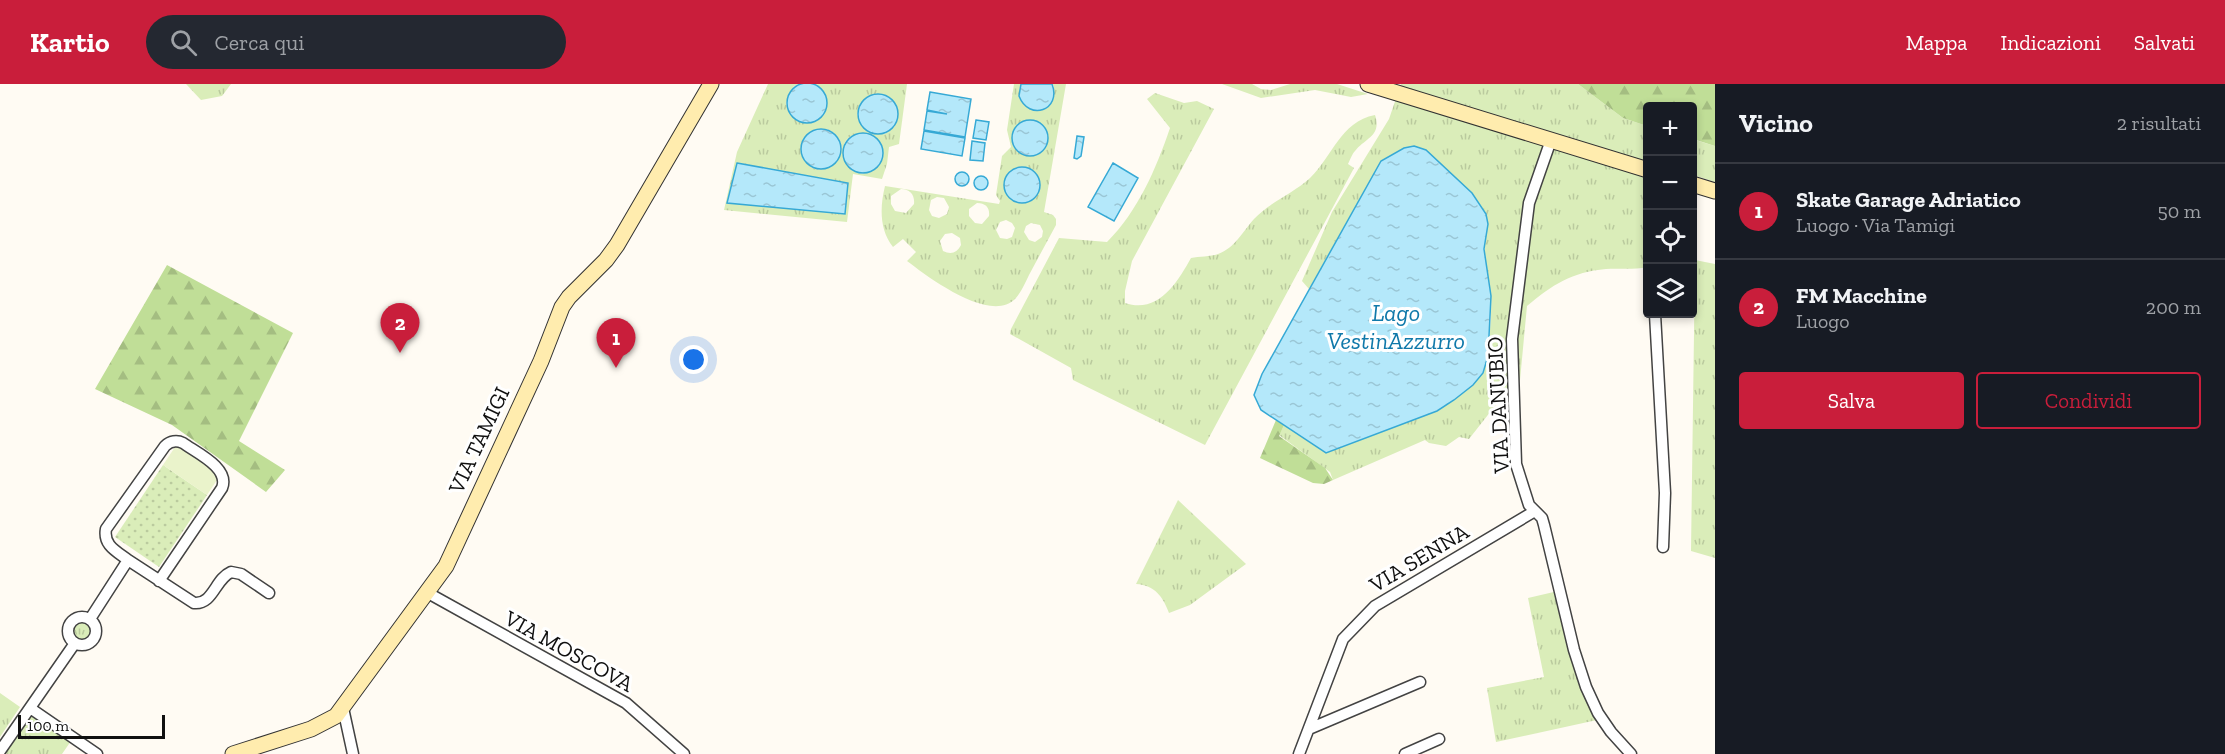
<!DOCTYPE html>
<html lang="it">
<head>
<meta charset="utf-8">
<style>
	:root { --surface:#171b24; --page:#242831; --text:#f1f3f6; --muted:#9ea1a6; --line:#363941; --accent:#c91e3b }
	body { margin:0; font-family:"Zilla Slab",serif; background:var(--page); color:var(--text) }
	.controls { position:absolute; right:18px; top:18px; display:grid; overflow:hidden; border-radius:6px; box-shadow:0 3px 9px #0003 }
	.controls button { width:54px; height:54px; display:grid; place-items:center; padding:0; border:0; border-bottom:2px solid var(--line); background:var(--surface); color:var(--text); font:30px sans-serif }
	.scale { position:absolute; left:18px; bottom:15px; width:147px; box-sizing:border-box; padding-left:6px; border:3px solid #101010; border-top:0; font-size:16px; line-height:21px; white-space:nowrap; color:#101010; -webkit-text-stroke:4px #fff; paint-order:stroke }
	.you { position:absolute; left:694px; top:276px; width:21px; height:21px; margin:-15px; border:4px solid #fff; border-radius:50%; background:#1a73e8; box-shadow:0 0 0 9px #1a73e833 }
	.badge { display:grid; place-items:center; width:39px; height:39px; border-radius:50%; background:var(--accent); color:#fff; font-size:20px; font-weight:700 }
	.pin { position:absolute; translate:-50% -50px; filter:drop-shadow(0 2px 3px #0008) }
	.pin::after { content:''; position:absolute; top:32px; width:21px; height:18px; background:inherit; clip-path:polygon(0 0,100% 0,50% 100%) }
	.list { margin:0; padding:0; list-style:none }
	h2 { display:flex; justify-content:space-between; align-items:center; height:78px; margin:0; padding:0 24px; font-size:26px }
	h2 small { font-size:20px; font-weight:400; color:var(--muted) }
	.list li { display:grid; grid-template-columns:39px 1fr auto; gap:18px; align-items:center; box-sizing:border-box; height:96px; padding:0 24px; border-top:2px solid var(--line) }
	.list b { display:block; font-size:22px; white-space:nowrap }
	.list p { margin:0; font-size:20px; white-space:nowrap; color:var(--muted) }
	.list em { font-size:20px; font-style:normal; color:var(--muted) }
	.actions { display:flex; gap:12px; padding:18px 24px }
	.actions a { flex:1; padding:14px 0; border:2px solid var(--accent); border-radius:6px; text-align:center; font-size:21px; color:var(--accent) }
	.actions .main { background:var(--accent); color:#fff }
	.icon { flex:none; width:33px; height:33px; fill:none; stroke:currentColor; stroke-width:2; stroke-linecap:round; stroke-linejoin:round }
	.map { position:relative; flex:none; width:1715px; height:670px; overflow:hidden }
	header { display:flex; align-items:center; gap:36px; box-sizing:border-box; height:84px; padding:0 30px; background:var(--accent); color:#fff }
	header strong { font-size:28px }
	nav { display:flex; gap:33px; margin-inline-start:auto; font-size:21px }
	.search { width:420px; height:54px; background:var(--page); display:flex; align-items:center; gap:15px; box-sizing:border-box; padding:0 21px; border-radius:33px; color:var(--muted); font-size:22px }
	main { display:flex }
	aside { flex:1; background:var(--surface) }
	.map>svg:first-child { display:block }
	.grass { fill:url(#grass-tufts); fill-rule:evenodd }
	.forest { fill:url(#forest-firs) }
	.park { fill:url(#park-dots) }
	.pitch { fill:#eaf3cb }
	.water { fill:url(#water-ripples); stroke:#36a9d5; stroke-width:1.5 }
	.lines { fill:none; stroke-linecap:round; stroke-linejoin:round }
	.street-casing { stroke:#434343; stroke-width:13 }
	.secondary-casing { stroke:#323232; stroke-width:17 }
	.street { stroke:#fff; stroke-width:10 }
	.secondary { stroke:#ffecae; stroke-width:15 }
	.labels { text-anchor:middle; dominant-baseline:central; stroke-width:6; stroke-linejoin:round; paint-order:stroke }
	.street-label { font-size:22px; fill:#101010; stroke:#fff }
	.water-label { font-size:24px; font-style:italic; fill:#1079aa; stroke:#fff }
</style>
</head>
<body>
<header>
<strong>Kartio</strong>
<div class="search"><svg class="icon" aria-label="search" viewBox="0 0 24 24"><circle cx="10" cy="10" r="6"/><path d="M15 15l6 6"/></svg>Cerca qui</div>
<nav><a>Mappa</a><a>Indicazioni</a><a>Salvati</a></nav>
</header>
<main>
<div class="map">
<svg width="1715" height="670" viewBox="0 0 1715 670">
	<defs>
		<pattern id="grass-tufts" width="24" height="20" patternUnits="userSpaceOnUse" patternTransform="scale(1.5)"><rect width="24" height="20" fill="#daedb9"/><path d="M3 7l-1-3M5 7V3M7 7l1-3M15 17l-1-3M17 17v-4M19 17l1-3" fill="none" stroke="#baca9e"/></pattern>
		<pattern id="forest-firs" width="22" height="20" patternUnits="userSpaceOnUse" patternTransform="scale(1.5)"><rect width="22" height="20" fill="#c0de97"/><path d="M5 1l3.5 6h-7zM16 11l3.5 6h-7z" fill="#a4bd81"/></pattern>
		<pattern id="park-dots" width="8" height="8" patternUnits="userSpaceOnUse" patternTransform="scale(1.5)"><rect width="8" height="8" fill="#daedb9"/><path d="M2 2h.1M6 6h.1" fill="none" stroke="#baca9e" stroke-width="1.8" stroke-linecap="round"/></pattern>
		<pattern id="water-ripples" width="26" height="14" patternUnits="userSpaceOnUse" patternTransform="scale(1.5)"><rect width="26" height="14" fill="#b4e8fa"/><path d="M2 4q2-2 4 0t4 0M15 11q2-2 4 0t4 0" fill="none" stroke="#9ac6d5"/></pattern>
	</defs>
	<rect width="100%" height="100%" fill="#fffbf3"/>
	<path class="grass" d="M186,0H231L222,12L201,16Z
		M768,0H799L794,2L786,19L790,31H824C830,18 827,7 814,0H907L899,60L889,63L887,80L882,95L853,90L847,138L724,126L737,68ZM861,18L895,42L885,50L857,31ZM827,45C866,64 815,108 802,71C800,64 801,60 804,53ZM862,49C874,50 881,57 883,69L863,90L851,86C842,69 837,53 862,49ZM737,79L848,100L845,129L727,119Z
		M1014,0H1021C1015,18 1030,32 1047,24L1054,2L1052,0H1066L1044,128L1053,131L1056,135V141C1047,158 1038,174 1029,191C1025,199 1021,209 1015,215C990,240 928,193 907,177L916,168L903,155L893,163C879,146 880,122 885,102L999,120L1000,117L996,111L1002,72L1011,63L1007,46ZM1014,46L1040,69L1029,72C1017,65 1009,61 1014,46ZM1036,90C1045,106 1033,122 1015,118L1004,105L1006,93ZM901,105C910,105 915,111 914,120L906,129L895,127L891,120V112ZM937,113L944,114L949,123L947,130L939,134L932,132L929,126L931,116ZM977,119C986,119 990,124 989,132L982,140L975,139L969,132V125ZM1006,136L1012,139L1015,144L1012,153L1007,155L1000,154L996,146L1000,138ZM1031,139L1040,141L1043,147L1042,153L1035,158L1029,156L1024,148L1026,142ZM952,149L960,154L961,161C957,169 951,171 943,167L940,157L945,150Z
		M1222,0H1252L1261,5L1271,6L1290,0H1337L1368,10L1351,13L1315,6L1261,14Z
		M1401,0H1578L1623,34L1647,42V183C1634,186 1619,184 1606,185C1572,188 1552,201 1527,222L1520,296L1502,313L1469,355L1459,353L1446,362L1429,359L1425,356L1333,396L1330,388L1279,351L1284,341L1327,368L1488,272C1489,253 1492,233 1491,214C1490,192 1482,175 1486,152L1381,77L1309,205L1302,197L1332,128L1389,35Z
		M1155,9L1184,19L1197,17L1214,25L1132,177L1125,207V219C1158,230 1177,199 1191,174C1199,172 1210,173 1218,170C1235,164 1243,147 1254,135C1270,118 1294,109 1310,94C1333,72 1340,38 1375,31C1382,52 1365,54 1355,67C1352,70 1350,76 1348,80L1354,84L1205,361L1073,296L1071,284L1010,250L1011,245L1059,154L1107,158C1138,127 1156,85 1170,44L1147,15Z
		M1692,55L1715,62V98L1693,91Z
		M1695,176L1715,180V474L1691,467Z
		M1178,416L1246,480L1190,521L1169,529C1163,513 1155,501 1136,500Z
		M1558,507L1597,636L1496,658L1487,604L1544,593L1528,514Z
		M73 547a9 9 0 1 1 18 0a9 9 0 1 1-18 0Z
		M0,609L20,623L0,653Z
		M31,631L71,657L62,670H5Z"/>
	<path class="forest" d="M1578,0H1715V62L1693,55L1692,22H1648L1647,42L1623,34Z
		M167,181L293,249L239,357L285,386L266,408L172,341L95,305Z
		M1276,336L1284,341L1279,352L1325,384L1333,396L1324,400L1313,399L1260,374Z"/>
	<path class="park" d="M163,381L207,411L159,483L115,453Z"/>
	<path class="pitch" d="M177,360L221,390L207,411L163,381Z"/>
	<path class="water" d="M787 19a20 20 0 1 1 40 0a20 20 0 1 1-40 0Z
		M1021,0H1052C1062,26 1029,38 1019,12Z
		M930,8L971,15L965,53L924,46L927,27L947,30L927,26Z
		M858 30a20 20 0 1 1 40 0a20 20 0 1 1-40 0Z
		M976,36L989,38L986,56L973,54Z
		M1012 54a18 18 0 1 1 36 0a18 18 0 1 1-36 0Z
		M801 65a20 20 0 1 1 40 0a20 20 0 1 1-40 0Z
		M924,47L965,54L962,72L921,65Z
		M843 69a20 20 0 1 1 40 0a20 20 0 1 1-40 0Z
		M1077,52L1084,53L1081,72L1077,75L1074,74Z
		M972,57L985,59L983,77L970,76Z
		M1414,62L1426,66L1472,109L1486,130L1488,140L1484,165L1491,212L1488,272L1483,289L1473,301L1454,316L1437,327L1326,369L1261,326L1254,311L1262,290L1381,77L1404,64Z
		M737,79L848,99L845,130L727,119Z
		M1113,79L1138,94L1114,137L1088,123Z
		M1004 101a18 18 0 1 1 36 0a18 18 0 1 1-36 0Z
		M955 95a7 7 0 1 1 14 0a7 7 0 1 1-14 0Z
		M974 99a7 7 0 1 1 14 0a7 7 0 1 1-14 0Z"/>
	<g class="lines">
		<g class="street-casing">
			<path id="street" d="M1551,56L1529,119L1512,255L1516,380L1529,421L1542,434L1544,441L1574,566L1586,603L1598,629L1611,648L1631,670
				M1655,230L1665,409L1663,463
				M128,476L194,519C213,521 215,495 231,488L241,490L269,509
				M428,509L626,619L684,670
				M68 547a14 14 0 1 1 28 0a14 14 0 1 1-28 0Z
				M90,535L128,476C116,467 103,461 106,445L165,362C170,357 177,356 183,359C197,369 230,384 222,404L159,497
				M30,624L97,670
				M343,624L353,670
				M1309,645L1420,598
				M0,667L75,559
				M1299,670L1343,555L1375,522L1535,427
				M1405,670L1439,655"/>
		</g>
		<g class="secondary-casing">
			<path id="secondary" d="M1368,0L1648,86
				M1692,100L1715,107
				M233,670L311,645L336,632L446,482L541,277L562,223L569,213L606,176L617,161L711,0"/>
		</g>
		<use href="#street" class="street"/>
		<use href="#secondary" class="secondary"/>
	</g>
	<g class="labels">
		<g class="street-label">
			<text transform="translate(1498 321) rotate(-93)">VIA DANUBIO</text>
			<text transform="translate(479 356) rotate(-65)">VIA TAMIGI</text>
			<text transform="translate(1419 474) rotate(-31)">VIA SENNA</text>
			<text transform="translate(569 567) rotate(29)">VIA MOSCOVA</text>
		</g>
		<g class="water-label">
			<text x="1396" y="228">Lago<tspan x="1396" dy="28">VestinAzzurro</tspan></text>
		</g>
	</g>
</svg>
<div class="controls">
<button>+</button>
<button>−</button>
<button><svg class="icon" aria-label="locate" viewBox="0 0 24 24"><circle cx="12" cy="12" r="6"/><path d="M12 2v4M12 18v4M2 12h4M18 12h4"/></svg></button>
<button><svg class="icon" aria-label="layers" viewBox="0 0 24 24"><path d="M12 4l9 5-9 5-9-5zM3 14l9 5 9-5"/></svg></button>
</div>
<div class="scale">100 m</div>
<div class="you"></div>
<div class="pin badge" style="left:616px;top:284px">1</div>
<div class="pin badge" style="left:400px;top:269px">2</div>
</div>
<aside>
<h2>Vicino<small>2 risultati</small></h2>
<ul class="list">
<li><span class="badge">1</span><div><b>Skate Garage Adriatico</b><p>Luogo · Via Tamigi</p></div><em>50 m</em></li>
<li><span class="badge">2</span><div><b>FM Macchine</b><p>Luogo</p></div><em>200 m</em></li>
</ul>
<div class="actions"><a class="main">Salva</a><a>Condividi</a></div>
</aside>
</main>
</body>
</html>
